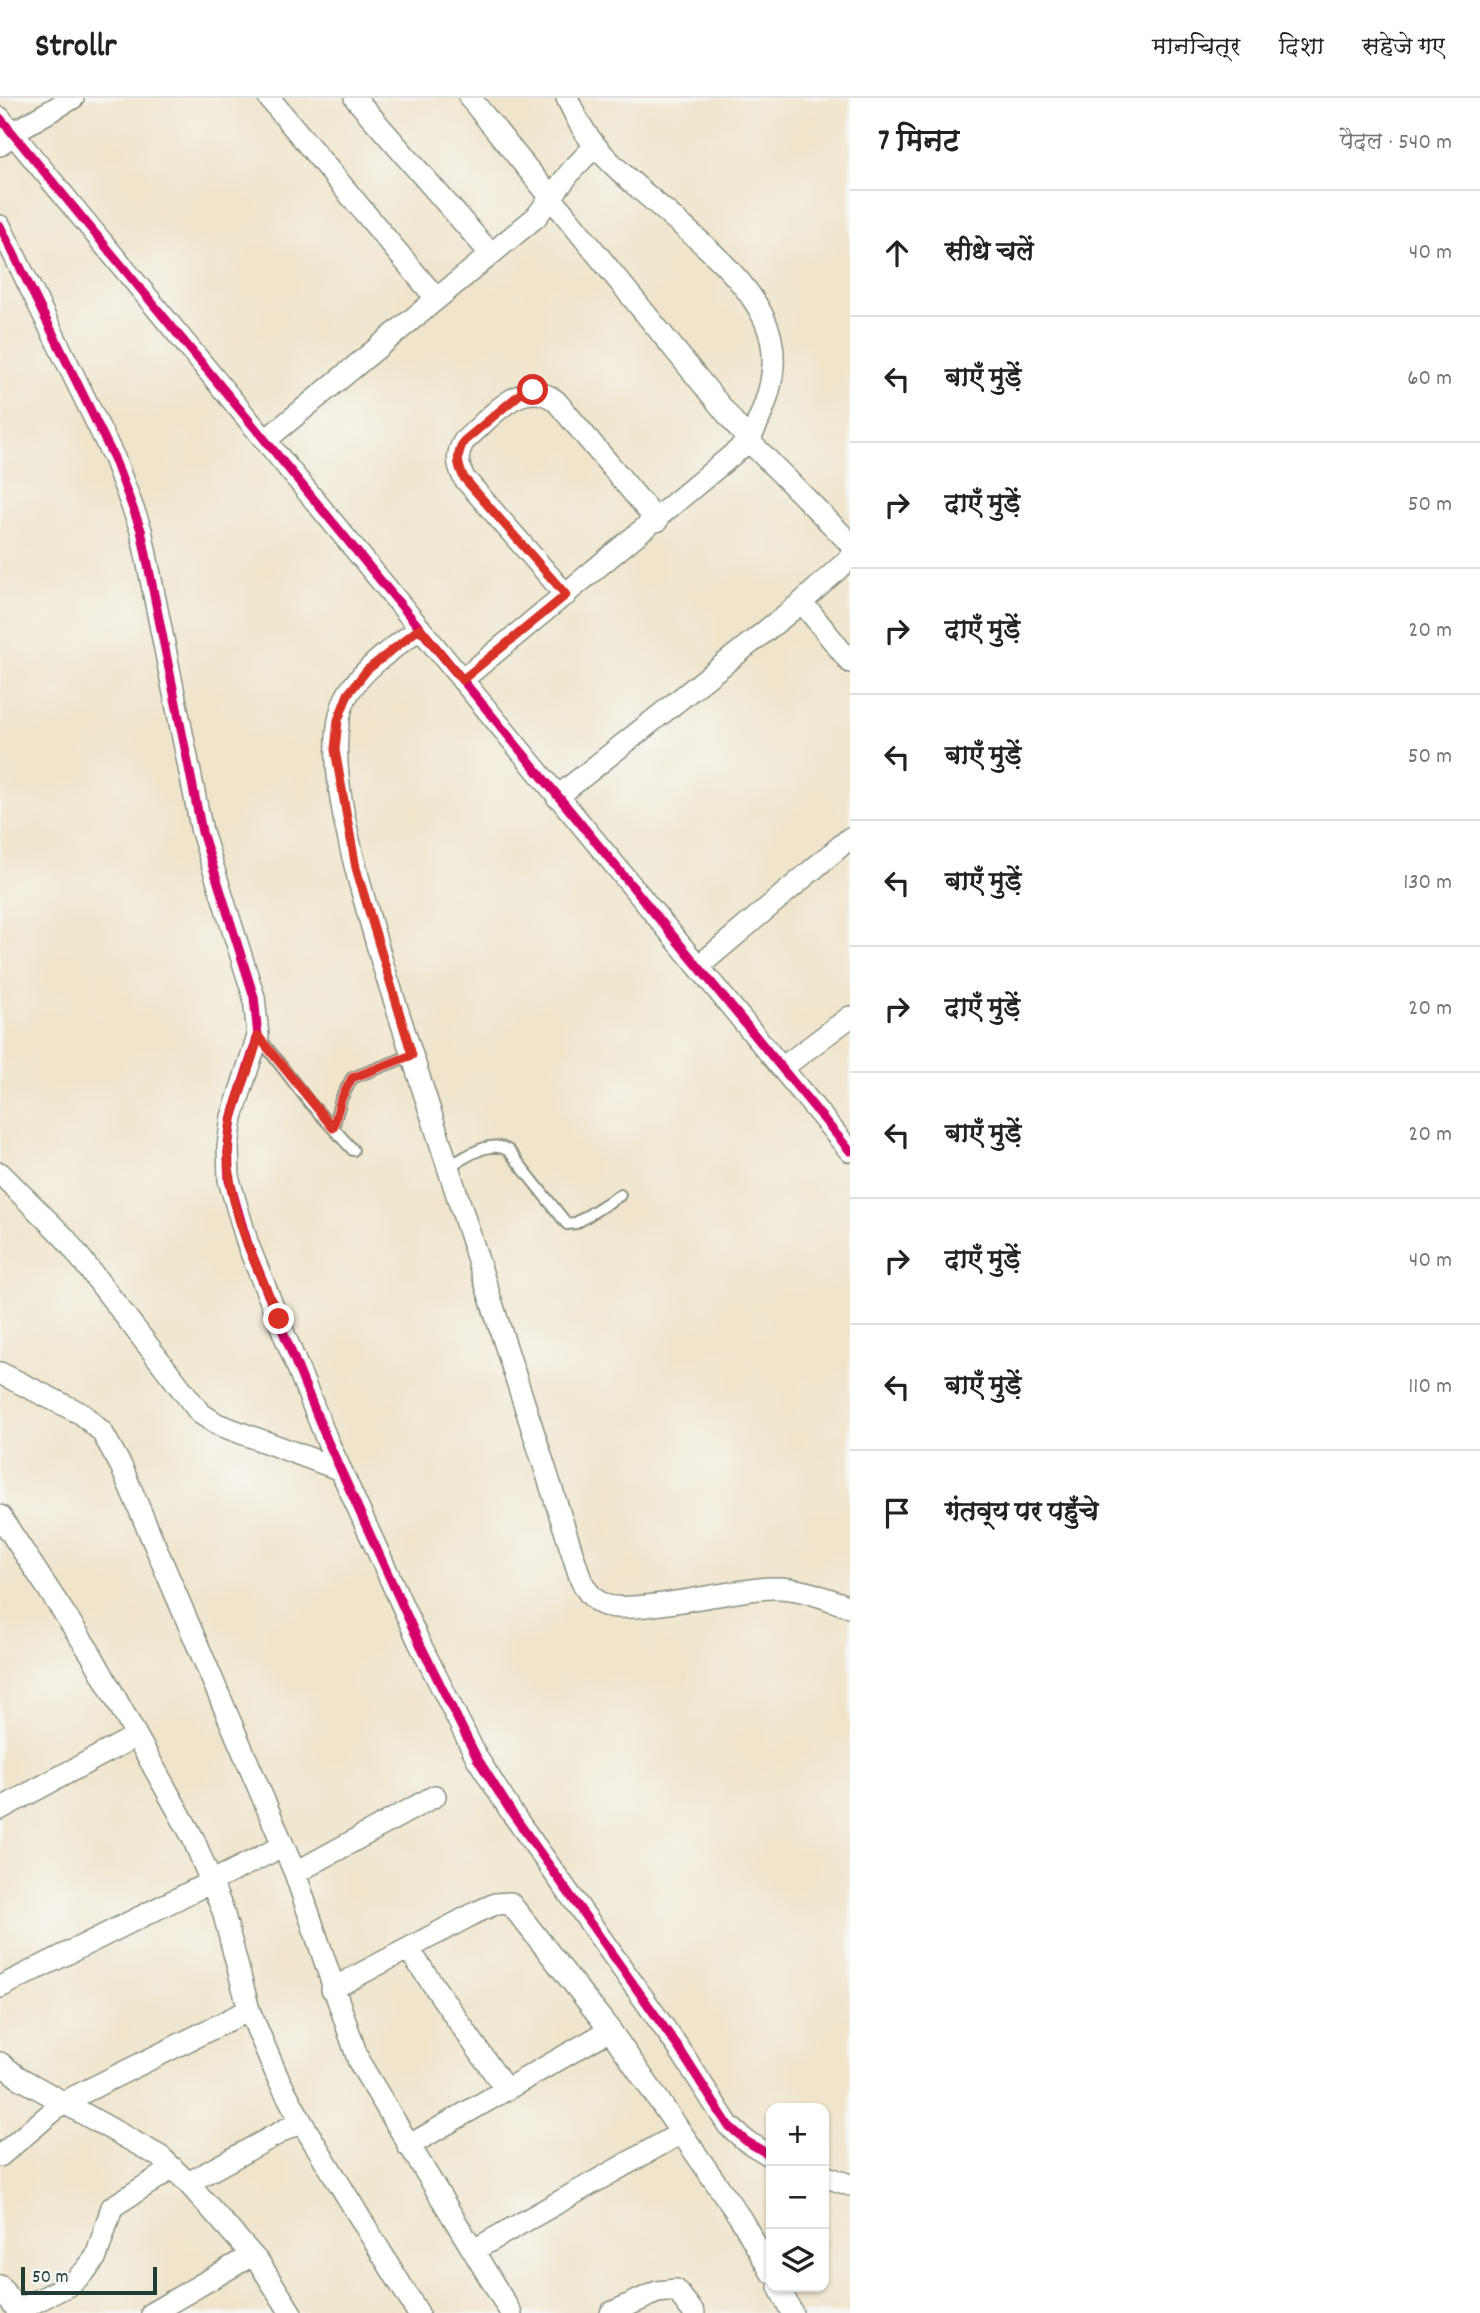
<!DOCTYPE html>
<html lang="hi">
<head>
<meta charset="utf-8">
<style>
	:root { --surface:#fff; --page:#f6f6f6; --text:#222; --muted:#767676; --line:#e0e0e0 }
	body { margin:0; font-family:Dekko,"Playpen Sans Deva",sans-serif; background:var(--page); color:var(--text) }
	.controls { position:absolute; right:21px; bottom:21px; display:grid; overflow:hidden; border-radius:14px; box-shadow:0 2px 5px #0004 }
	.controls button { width:63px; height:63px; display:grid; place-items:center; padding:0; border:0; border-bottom:2px solid var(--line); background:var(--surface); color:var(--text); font:35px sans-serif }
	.scale { position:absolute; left:21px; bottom:18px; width:136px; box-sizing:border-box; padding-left:7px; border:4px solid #1f3d34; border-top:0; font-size:19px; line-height:24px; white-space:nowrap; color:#1f3d34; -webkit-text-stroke:5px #f6f6f2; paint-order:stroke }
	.stop { position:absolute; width:21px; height:21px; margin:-16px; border:5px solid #d93025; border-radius:50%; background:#fff }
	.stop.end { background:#d93025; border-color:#fff; box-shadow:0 2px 7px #0008 }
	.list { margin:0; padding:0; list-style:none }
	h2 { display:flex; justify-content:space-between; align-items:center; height:91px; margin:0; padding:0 28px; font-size:30px }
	h2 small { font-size:23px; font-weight:400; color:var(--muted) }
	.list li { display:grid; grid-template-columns:46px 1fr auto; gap:21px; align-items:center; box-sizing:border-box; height:126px; padding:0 28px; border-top:2px solid var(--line) }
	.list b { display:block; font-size:26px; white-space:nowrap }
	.list em { font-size:23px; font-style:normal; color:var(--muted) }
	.icon { flex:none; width:38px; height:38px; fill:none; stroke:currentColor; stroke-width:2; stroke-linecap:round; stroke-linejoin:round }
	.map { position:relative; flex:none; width:850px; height:2215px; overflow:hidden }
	header { display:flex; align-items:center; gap:42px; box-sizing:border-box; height:98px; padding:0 35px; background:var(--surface); border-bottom:2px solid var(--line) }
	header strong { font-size:33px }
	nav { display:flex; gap:38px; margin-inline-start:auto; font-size:24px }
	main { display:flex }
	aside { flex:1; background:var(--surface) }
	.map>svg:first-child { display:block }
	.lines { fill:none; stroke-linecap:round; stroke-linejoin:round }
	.lane-casing { stroke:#889080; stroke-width:14 }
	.street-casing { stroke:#889080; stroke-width:24 }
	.lane { stroke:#fff; stroke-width:10 }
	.street { stroke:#fff; stroke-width:21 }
	.cycleway-casing { stroke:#f6f6f2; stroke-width:13 }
	.cycleway { stroke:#d6006c; stroke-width:9 }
	.route { stroke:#d93025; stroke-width:9 }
</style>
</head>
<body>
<header>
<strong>Strollr</strong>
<nav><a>मानचित्र</a><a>दिशा</a><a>सहेजे गए</a></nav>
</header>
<main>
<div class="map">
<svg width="850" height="2215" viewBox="0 0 850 2215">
	<rect width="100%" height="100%" fill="#f6f6f2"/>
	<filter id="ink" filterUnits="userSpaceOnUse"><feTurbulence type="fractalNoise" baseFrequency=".0143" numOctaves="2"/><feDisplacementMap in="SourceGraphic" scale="14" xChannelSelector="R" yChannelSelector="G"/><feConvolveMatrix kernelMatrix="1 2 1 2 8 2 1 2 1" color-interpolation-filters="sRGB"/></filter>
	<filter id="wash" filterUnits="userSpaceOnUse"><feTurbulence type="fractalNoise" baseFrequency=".00686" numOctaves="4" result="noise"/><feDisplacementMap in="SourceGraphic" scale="28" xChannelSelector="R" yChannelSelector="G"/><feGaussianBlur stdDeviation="1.57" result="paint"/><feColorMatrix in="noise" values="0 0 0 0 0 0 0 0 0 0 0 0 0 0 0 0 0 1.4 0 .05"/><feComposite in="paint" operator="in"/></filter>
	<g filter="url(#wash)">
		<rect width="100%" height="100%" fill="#f0e4cb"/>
	</g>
	<g filter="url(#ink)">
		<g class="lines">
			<g class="lane-casing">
				<path id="lane" d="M258,938L309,1004L353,1052
					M333,1030L341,1001L352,980L412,957
					M449,1068C467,1059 490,1040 509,1053L567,1126L576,1125L620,1097"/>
			</g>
			<g class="street-casing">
				<path id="street" d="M269,0L435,199
					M355,0L490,155
					M470,0L749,343L850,445
					M0,20L850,1053
					M0,47L12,35L73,0
					M0,128L114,360L141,432L202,734L254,899L258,938L232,1019L228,1049L229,1082L248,1147L327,1342L419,1544L477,1660L512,1715L680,1952L728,2027L746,2043L771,2058
					M267,341L536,119L572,72L595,48
					M566,497L464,380C457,366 456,357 464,343C489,322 522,276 556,303L657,423
					M802,504L850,564
					M420,530C395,549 366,568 349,594C313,651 365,801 382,864L581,1482C587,1493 591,1500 602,1506C629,1519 735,1490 772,1490C800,1489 825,1500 850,1509
					M462,582L749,343C764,313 779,276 771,241C756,169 640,103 594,46C582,32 575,17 567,0
					M557,699L802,504L850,460
					M699,868L850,740
					M782,970L850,919
					M0,1075L65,1140L200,1315L217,1326L341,1372
					M0,1275L82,1316L102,1334L121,1368L295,1775L359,1964L511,2215
					M0,1418L91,1556L193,1740L223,1813L249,1912L278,1980L301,2023L418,2215
					M0,1711L136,1638
					M295,1775L435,1698
					M409,1852L506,1992
					M0,1889L283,1748
					M332,1891L475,1815L495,1806L510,1805L610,1932L741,2121L771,2174
					M0,1965L18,1979L161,2059L188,2085L260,2166L291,2215
					M408,2048L610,1932
					M0,2058L64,2004L249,1912
					M824,2078L850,2087
					M188,2085L301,2023
					M474,2152L681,2035
					M0,2188L19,2215
					M779,2189L792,2215
					M17,2213L71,2186L85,2173L96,2159L112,2109L173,2070
					M152,2215L252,2157
					M611,2215L657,2194L676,2192L694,2215"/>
			</g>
			<use href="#lane" class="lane"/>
			<use href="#street" class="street"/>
			<g class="cycleway-casing">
				<path id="cycleway" d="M0,20L850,1053
					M0,128L114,360L141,432L202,734L254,899L258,938L232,1019L228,1049L229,1082L248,1147L327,1342L419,1544L477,1660L512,1715L680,1952L728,2027L746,2043L771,2058"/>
			</g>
			<use href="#cycleway" class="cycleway"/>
		</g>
	</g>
	<g class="lines" filter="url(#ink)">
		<path class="route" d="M279,1221C253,1158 216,1091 232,1020C239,992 252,966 258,938L333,1030L341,1001L352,980L412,957L356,770L335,652L338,622L348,596L367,572L420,530L462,582L566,497L464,380C457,366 456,357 464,343L520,296L533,292"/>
	</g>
</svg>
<div class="controls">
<button>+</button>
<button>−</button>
<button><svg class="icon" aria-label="layers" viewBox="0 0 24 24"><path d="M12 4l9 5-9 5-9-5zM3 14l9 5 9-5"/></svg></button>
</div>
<div class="scale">50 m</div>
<div class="stop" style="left:533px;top:292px"></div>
<div class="stop end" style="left:279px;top:1221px"></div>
</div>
<aside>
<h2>7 मिनट<small>पैदल · 540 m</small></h2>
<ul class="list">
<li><svg class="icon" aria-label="ahead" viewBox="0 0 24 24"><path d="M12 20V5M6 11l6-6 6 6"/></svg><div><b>सीधे चलें</b></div><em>40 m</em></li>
<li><svg class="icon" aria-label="left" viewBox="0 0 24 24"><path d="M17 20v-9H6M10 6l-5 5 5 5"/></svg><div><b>बाएँ मुड़ें</b></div><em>60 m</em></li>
<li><svg class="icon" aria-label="right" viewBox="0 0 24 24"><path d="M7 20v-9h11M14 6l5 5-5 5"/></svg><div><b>दाएँ मुड़ें</b></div><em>50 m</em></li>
<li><svg class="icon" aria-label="right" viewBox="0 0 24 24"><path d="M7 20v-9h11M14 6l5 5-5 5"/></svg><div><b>दाएँ मुड़ें</b></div><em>20 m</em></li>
<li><svg class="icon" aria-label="left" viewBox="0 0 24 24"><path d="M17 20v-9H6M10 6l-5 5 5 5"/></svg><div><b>बाएँ मुड़ें</b></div><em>50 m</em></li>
<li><svg class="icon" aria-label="left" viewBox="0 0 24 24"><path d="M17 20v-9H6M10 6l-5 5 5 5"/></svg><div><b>बाएँ मुड़ें</b></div><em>130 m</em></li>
<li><svg class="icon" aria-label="right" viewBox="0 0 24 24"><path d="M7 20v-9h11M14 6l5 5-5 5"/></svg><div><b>दाएँ मुड़ें</b></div><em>20 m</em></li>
<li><svg class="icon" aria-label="left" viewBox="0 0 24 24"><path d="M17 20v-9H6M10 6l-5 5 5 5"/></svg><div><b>बाएँ मुड़ें</b></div><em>20 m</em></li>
<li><svg class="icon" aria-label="right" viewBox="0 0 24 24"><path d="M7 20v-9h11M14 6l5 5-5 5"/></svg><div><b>दाएँ मुड़ें</b></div><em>40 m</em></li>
<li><svg class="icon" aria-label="left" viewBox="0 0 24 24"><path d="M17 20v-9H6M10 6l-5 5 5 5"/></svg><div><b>बाएँ मुड़ें</b></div><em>110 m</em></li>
<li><svg class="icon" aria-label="arrive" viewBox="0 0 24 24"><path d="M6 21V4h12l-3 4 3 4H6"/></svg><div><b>गंतव्य पर पहुँचे</b></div></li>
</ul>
</aside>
</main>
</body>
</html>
